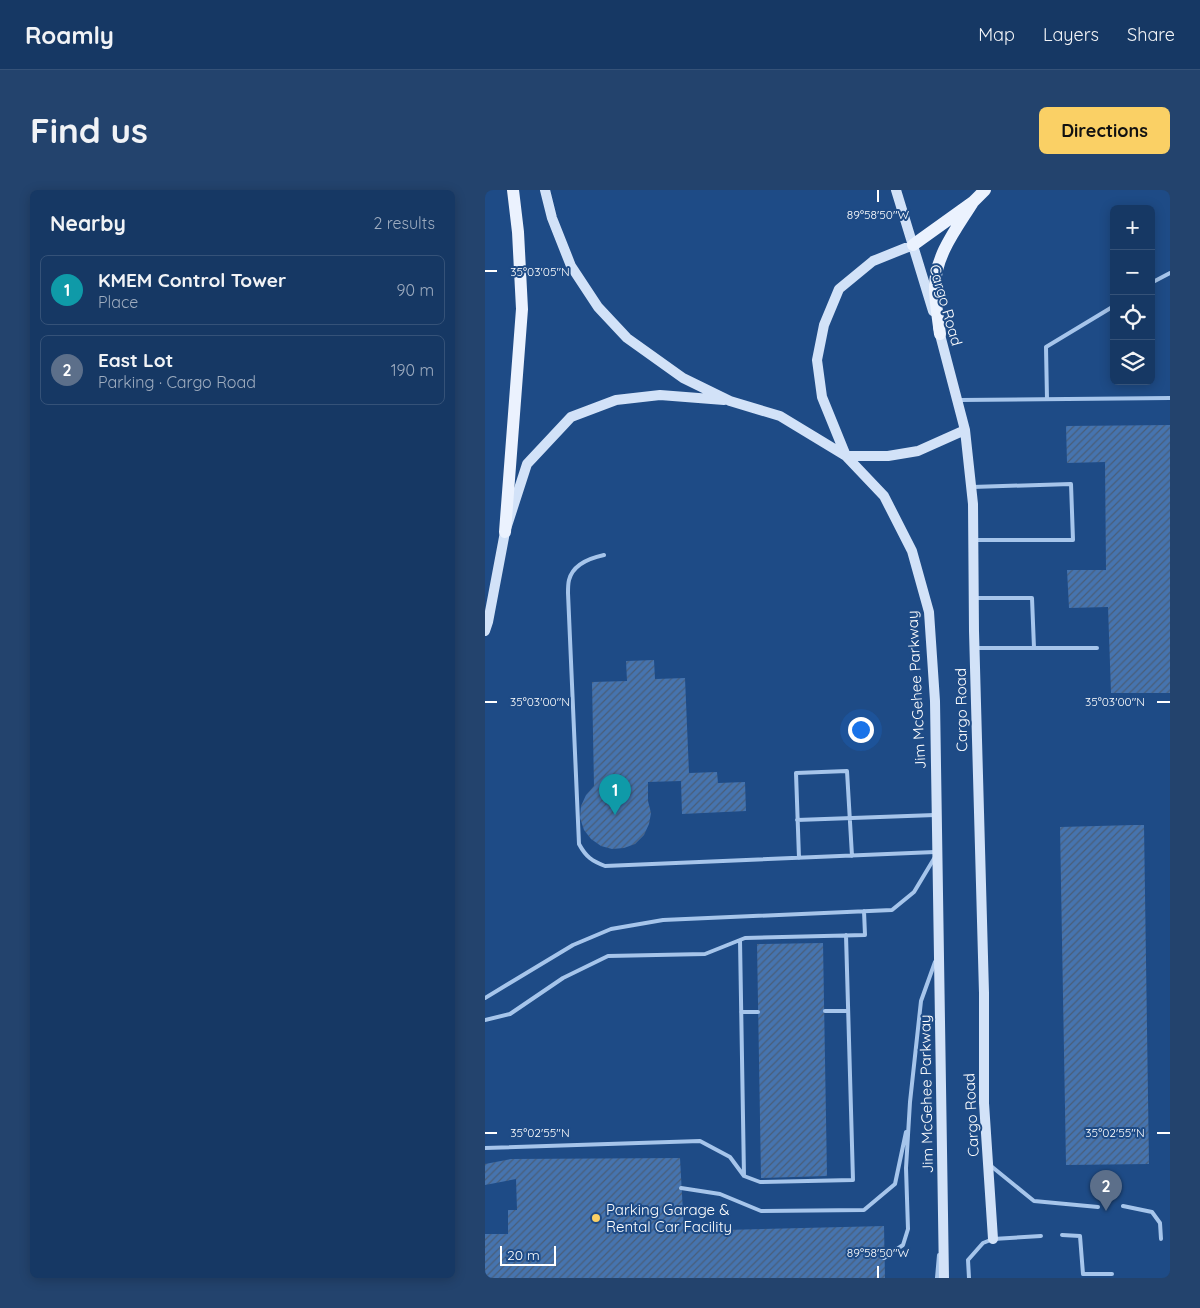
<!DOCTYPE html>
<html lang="en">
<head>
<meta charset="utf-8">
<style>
	:root { --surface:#163864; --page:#23436d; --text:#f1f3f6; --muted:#9eacbf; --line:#355278; --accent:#fad065 }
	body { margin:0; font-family:Quicksand,sans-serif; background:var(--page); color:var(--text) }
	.controls { position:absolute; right:15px; top:15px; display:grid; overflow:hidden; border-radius:8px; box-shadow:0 2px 12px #0003 }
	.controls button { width:45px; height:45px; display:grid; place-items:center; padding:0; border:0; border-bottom:1px solid var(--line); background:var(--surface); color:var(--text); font:25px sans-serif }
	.scale { position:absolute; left:15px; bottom:12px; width:56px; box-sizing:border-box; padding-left:5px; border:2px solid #fff; border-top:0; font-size:14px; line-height:18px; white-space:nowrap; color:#fff; -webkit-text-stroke:4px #1e4b86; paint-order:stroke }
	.you { position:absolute; left:375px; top:539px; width:18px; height:18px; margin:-12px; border:4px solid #fff; border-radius:50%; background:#1a73e8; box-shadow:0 0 0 8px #1a73e833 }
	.badge { display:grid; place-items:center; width:32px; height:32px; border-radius:50%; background:var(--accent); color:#fff; font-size:16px; font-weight:700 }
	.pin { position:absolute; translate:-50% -41px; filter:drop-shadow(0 1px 2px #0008) }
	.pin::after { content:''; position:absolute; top:26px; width:18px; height:15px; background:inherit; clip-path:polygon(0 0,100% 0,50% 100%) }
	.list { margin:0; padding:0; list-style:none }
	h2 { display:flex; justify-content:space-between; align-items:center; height:65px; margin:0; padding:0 20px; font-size:21px }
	h2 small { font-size:16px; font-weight:400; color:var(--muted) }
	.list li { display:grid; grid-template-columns:32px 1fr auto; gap:15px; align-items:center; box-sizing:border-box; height:70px; margin:0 10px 10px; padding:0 10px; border:1px solid var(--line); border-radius:8px }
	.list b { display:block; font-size:19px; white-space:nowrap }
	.list p { margin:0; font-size:16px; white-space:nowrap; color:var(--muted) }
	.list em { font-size:16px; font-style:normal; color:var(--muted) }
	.icon { flex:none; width:28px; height:28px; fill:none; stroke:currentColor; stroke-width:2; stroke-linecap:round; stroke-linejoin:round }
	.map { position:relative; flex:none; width:685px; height:1088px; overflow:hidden; border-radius:8px }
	header { display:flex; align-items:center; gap:30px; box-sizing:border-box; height:70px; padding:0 25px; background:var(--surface); border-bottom:1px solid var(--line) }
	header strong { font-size:24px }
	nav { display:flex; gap:28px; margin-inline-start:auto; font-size:18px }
	.intro { display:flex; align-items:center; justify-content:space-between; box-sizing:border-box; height:120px; padding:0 30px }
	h1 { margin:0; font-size:35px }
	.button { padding:12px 22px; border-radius:8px; background:var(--accent); color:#111; font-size:18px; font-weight:700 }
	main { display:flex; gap:30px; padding:0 30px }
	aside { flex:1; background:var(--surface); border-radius:8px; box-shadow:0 2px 12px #0003 }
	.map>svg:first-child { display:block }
	.building { fill:url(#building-hatch) }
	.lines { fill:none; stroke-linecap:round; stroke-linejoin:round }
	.lane { stroke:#a6c5eb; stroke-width:4 }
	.secondary { stroke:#d2e2f8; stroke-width:10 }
	.primary { stroke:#ebf2fe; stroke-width:12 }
	.ticks { fill:none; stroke:#fff; stroke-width:2 }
	.poi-dot { fill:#fad065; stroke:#1e4b86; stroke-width:2 }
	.labels { text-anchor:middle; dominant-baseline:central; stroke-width:4; stroke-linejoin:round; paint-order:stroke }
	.street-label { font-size:15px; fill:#fff; stroke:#1e4b86 }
	.poi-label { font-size:15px; fill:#fff; stroke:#1e4b86; text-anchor:start }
	.ticks-label { font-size:12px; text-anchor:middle; fill:#fff; stroke:#1e4b86; stroke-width:4; stroke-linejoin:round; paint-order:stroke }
</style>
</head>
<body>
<header>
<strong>Roamly</strong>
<nav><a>Map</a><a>Layers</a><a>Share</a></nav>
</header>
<div class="intro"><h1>Find us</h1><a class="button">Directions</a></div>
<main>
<aside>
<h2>Nearby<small>2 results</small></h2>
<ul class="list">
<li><span class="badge" style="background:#0f9aa8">1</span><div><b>KMEM Control Tower</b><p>Place</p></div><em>90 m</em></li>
<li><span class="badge" style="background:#5c6f8a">2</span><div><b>East Lot</b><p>Parking · Cargo Road</p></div><em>190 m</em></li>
</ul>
</aside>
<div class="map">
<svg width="685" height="1088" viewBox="0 0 685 1088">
	<defs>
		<pattern id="building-hatch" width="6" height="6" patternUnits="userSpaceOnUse" patternTransform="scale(1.25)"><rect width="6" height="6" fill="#4674af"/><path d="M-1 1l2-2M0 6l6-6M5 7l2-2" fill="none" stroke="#495e79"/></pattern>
	</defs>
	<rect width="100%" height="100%" fill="#1e4b86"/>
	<path class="building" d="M685,235V503H626L623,417L584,418L582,380H621L620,272L582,273L581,236Z
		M169,470L170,489L200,488L204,583L232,582L233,593L260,592L261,621L197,624L196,591L163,592V611L166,623L164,634L159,645L150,654L139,658L127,659L116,656L106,649L99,640L95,628L96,616L101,605L109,596L107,492L142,491L141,471Z
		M649,635H659L664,974L581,975L575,637Z
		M338,753L342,986L276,988L272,754Z
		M195,968L199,1041L399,1036L400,1088H0V1044H23V1020H32L31,989L0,995V974L26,969Z"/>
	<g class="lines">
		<path class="lane" d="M666,93L685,83
			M562,209L561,157L629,116
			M475,210L685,208
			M487,297L586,294L588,350H490
			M119,365C105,368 88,374 84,390C83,394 83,399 83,403L94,654C101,667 107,671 120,676L450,662
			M489,408H547L549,458
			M490,458H612
			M312,630L450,625
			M314,668L311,583L362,581L367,666
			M255,750L259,986
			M0,808L88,755L126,739L178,730L407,720L429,702L450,667
			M340,821H363
			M256,822H273
			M0,830L25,824L78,788L123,766L220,764L260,748L380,745L379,721
			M0,958L215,951L245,967L259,986L275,992L368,990L361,745
			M506,976L549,1011L613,1017
			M196,998L235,1004L276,1021L379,1020L410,994L421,942
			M638,1016L667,1022L675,1033L676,1049
			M577,1045L595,1046L598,1084H627
			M399,1068L418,1055L423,1039L421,978L425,912L436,811L450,772
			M452,1088L454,1065
			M484,1088L483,1070L498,1053L508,1049L556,1046"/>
		<path class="secondary" d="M60,0L67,28L86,76L113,117L142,148L198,188L245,211L295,226L361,266L399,306L427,361L444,422L450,511L459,1088
			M411,0L448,121
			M453,137L480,240L488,314L489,441L499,803V913L508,1049
			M361,266L337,207L332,170L339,135L354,99L388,71L428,55
			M361,266H403L433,261L480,240
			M0,441L3,432L20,342L42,274L86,227L131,210L175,205L239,210"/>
		<path class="primary" d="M428,55L488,12L500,0
			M455,144C453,128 450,112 450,97C450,65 472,38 488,12
			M20,342L37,119L33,42L28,0"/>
	</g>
	<path class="ticks" d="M393,0V12M0,81H12M0,512H12M672,512H685M0,943H12M672,943H685M393,1076V1088"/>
	<circle class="poi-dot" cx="111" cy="1028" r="5"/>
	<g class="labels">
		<g class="street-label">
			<text transform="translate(461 115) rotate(74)">Cargo Road</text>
			<text transform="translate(431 500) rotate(-93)">Jim McGehee Parkway</text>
			<text transform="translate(476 520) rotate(-91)">Cargo Road</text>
			<text transform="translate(441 904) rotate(-91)">Jim McGehee Parkway</text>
			<text transform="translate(486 925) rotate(-93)">Cargo Road</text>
		</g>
		<g class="poi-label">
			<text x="121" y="1019">Parking Garage &amp;<tspan x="121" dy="17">Rental Car Facility</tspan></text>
		</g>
	</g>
	<g class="ticks-label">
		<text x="393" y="29">89°58'50"W</text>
		<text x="55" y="86">35°03'05"N</text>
		<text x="55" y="516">35°03'00"N</text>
		<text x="630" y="516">35°03'00"N</text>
		<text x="55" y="947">35°02'55"N</text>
		<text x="630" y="947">35°02'55"N</text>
		<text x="393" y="1067">89°58'50"W</text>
	</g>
</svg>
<div class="controls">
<button>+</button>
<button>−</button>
<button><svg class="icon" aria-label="locate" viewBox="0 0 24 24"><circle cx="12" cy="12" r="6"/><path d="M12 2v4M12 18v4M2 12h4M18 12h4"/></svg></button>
<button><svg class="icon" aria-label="layers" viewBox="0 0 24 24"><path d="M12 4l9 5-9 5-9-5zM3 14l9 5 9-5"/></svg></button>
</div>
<div class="scale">20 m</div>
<div class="you"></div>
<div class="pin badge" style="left:130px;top:625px;background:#0f9aa8">1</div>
<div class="pin badge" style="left:621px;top:1021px;background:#5c6f8a">2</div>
</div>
</main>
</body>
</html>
